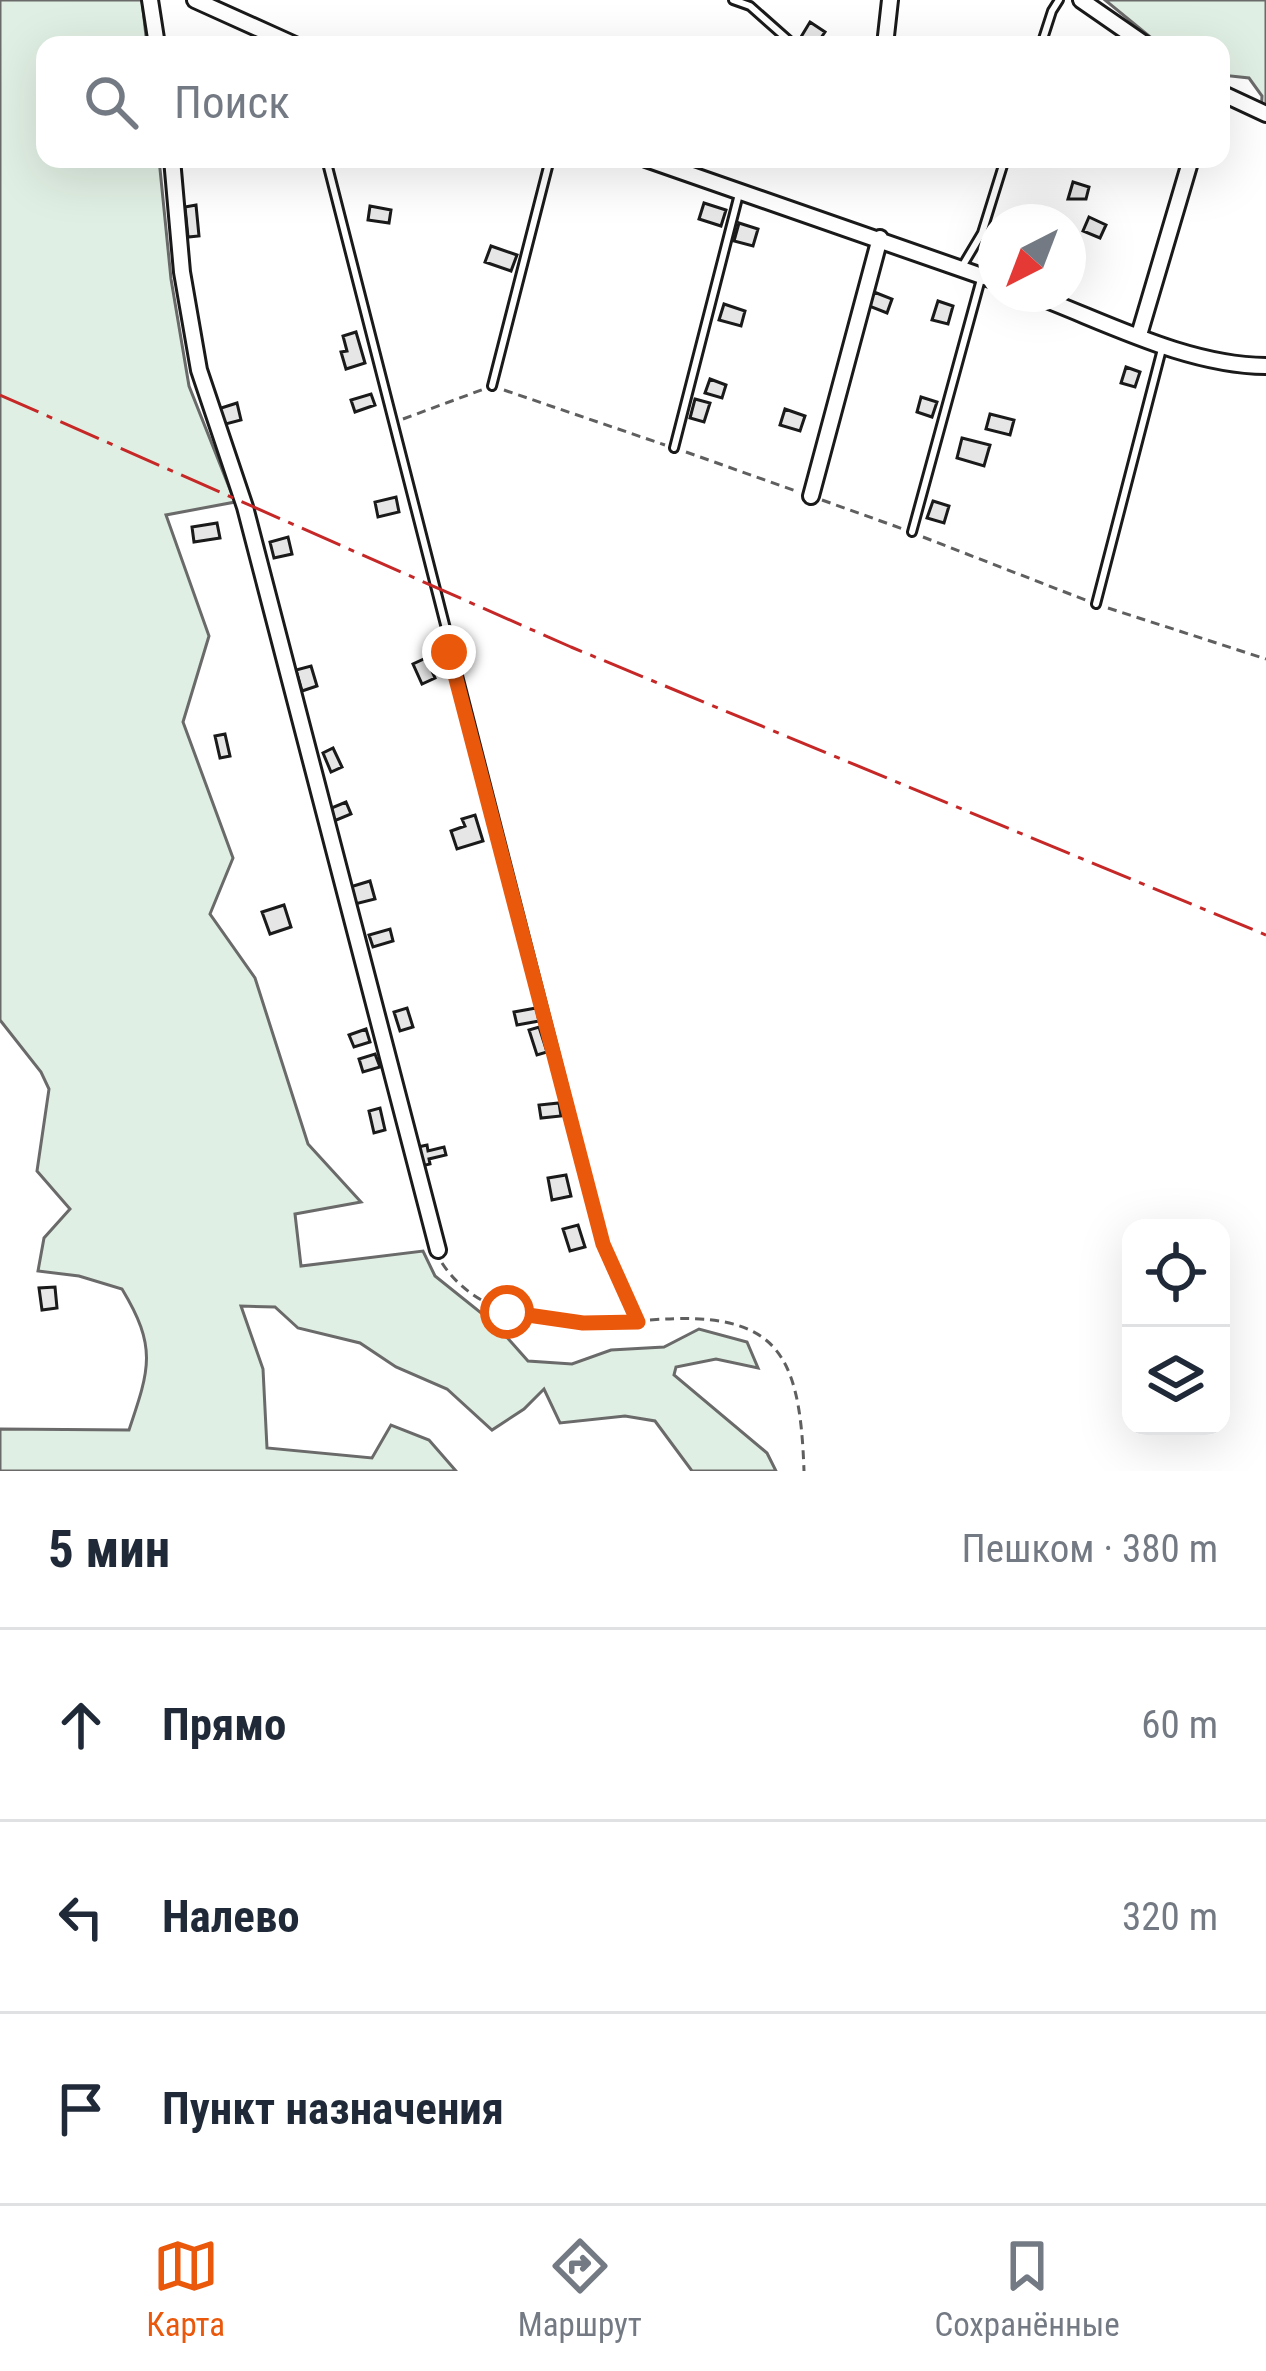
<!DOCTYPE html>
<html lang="ru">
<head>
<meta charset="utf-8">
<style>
	:root { --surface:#fff; --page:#f2f2f3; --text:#1f2937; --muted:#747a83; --line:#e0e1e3; --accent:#ea580c }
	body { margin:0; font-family:"Roboto Condensed",sans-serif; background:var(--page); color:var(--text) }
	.controls { position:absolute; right:36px; bottom:36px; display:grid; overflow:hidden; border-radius:24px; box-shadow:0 12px 48px #0002 }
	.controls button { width:108px; height:108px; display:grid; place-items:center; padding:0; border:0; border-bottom:3px solid var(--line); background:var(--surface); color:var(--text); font:60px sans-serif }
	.compass { position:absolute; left:978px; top:204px; width:108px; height:108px; border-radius:50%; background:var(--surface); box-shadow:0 12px 48px #0002; rotate:222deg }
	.stop { position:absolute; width:36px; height:36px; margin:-27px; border:9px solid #ea580c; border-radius:50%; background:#fff }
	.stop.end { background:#ea580c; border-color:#fff; box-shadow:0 3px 12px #0008 }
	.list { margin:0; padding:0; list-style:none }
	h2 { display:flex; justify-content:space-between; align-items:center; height:156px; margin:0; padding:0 48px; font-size:51px }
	h2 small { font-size:39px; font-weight:400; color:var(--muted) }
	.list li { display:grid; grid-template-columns:78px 1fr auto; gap:36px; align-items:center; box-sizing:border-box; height:192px; padding:0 48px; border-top:3px solid var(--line) }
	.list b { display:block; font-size:45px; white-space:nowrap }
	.list em { font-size:39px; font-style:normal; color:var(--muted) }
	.icon { flex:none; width:66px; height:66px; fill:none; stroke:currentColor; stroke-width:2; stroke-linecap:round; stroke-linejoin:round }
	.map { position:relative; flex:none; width:1266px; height:1471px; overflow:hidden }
	.search { position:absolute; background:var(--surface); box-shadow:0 12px 48px #0002; left:36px; right:36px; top:36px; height:132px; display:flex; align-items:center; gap:30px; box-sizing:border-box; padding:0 42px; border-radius:24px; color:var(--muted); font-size:45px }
	.sheet { height:732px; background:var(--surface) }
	nav { display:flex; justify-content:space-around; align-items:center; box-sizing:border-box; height:168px; border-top:3px solid var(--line); background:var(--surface); font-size:33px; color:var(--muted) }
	nav a { display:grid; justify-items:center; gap:6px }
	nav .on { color:var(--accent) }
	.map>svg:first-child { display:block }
	.green { fill:#e0efe3; stroke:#6a6a6a; stroke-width:3 }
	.building { fill:#e6e6e6; stroke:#1a1a1a; stroke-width:3 }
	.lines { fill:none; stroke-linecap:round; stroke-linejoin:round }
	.service-casing { stroke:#1a1a1a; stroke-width:12 }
	.minor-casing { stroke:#1a1a1a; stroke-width:20 }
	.path { stroke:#5f5f5f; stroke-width:3; stroke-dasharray:9 6; stroke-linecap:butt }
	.service { stroke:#fff; stroke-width:6 }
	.minor { stroke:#fff; stroke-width:14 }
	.power { stroke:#c62828; stroke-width:3; stroke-dasharray:42 9 6 9; stroke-linecap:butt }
	.route { stroke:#ea580c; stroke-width:15 }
</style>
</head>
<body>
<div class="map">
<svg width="1266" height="1471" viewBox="0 0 1266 1471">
	<rect width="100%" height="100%" fill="#fff"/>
	<path class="green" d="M0,0H142L147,45H45V159H159L171,279L189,386L235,502L166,515L209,636L183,722L233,858L210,914L255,978L308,1144L361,1202L295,1214L301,1266L423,1251L435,1276L495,1324L528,1361L572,1364L611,1350L664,1347L699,1329L747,1342L758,1368L716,1359L676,1367L674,1375L767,1453L776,1471H692L655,1421L625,1416L560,1423L544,1389L524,1409L492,1430L447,1389L396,1367L360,1343L298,1328L275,1307L241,1306L263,1369L267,1448L372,1458L391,1425L429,1440L456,1471H0V1429L129,1430C150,1368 157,1347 122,1289L79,1276L38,1271L44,1238L70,1209L37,1171L49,1089L41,1072L0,1020Z
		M1105,0H1266V117L1261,114L1262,96L1249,78L1221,75V45H1160Z"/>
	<path class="building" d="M810,22L825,32L816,45L801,37Z
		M1073,182L1089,187L1086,199H1068Z
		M704,203L726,210L721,226L699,219Z
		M196,205L199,236L188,237L185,207Z
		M370,206L391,210L389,223L368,220Z
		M1089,217L1106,225L1100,238L1083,231Z
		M739,223L758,229L753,246L734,241Z
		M491,246L517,255L511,271L485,262Z
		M874,292L892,299L887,313L869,306Z
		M938,301L953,306L948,324L932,320Z
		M724,304L745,311L741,326L719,320Z
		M356,332L365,363L346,369L341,352L347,351L343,336Z
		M1126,367L1140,372L1135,387L1121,383Z
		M710,379L726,385L722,398L705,393Z
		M371,394L375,405L355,412L351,400Z
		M921,397L937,402L932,417L917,412Z
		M695,399L710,403L704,422L690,418Z
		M237,403L241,420L222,425L218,409Z
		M785,409L805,416L800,431L780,425Z
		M990,414L1014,420L1010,435L986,429Z
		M962,438L990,445L984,466L957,458Z
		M396,497L399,512L378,517L375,502Z
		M933,501L949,506L944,523L927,518Z
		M217,523L220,538L194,542L192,527Z
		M288,537L292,554L274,558L270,542Z
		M426,658L435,678L422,684L413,664Z
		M311,666L317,686L302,691L296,670Z
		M225,734L230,756L220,758L215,736Z
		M333,748L342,767L331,772L323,753Z
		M346,802L351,814L334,821L329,809Z
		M475,815L483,841L457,849L451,831L465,826L462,819Z
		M370,881L375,899L355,904L350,887Z
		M284,905L291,927L270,934L262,912Z
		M390,929L393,941L373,947L369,935Z
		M407,1008L413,1027L400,1031L394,1012Z
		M536,1008L539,1021L517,1025L514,1012Z
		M539,1027L547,1052L537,1055L529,1030Z
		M366,1029L370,1042L354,1047L349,1035Z
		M375,1054L380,1067L363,1072L359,1059Z
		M559,1103L561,1116L541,1118L539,1105Z
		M380,1108L385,1130L374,1133L369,1111Z
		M427,1145L428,1151L444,1147L446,1155L429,1159L430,1164L422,1166L418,1147Z
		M566,1175L571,1196L552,1200L548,1178Z
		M578,1225L585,1247L570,1251L563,1229Z
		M55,1287L57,1308L42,1310L39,1288Z"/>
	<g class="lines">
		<g class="service-casing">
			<path id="service" d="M733,0L750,6L794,45
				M1041,45L1052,11L1059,0
				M326,159L603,1243L637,1321
				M963,265L982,233L1005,159
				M492,386L550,159
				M674,448L739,194
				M912,532L981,279
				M1096,604L1162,349"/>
		</g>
		<g class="minor-casing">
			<path id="minor" d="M150,0L157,45
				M195,0L295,45
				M1081,0L1146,45
				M885,45L890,0
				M1221,93L1266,114
				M172,159L182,272L199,370L245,507L438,1250
				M646,159L996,281
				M1031,294C1106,322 1185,365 1266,366
				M1139,335L1191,159
				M811,496L880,238"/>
		</g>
		<path class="path" d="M504,390L665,445
			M403,419L484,389
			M686,452L796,491
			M822,500L903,529
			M923,537L1088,601
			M1108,608L1266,659
			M442,1263C481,1323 564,1327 629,1322
			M650,1320C777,1310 800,1351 804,1471"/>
		<use href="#service" class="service"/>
		<use href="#minor" class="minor"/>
		<path class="power" d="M0,395L571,647L1266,935"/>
	</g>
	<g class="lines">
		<path class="route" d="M449,652L603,1244L638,1322L583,1323L507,1312"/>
	</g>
</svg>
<div class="controls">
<button><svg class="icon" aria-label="locate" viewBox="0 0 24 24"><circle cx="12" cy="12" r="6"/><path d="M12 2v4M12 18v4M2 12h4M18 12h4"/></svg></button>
<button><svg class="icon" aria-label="layers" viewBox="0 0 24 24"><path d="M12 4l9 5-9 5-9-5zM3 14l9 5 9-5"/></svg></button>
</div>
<svg class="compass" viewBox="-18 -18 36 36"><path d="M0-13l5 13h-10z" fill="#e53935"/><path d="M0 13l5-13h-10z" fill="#747a83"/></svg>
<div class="stop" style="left:507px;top:1312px"></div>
<div class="stop end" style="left:449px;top:652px"></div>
<div class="search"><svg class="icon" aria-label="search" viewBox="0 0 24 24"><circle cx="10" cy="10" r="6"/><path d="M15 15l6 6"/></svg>Поиск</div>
</div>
<section class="sheet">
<h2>5 мин<small>Пешком · 380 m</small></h2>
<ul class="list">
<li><svg class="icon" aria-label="ahead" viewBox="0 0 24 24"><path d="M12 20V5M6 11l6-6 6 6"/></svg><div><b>Прямо</b></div><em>60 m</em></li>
<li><svg class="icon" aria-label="left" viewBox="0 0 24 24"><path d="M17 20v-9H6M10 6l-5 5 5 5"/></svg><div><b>Налево</b></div><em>320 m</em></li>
<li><svg class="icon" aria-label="arrive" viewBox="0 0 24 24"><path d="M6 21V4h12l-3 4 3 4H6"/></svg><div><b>Пункт назначения</b></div></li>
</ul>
</section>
<nav>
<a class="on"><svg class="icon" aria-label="map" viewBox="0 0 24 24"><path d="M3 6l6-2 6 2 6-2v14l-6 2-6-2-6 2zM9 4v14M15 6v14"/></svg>Карта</a>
<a><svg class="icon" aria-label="directions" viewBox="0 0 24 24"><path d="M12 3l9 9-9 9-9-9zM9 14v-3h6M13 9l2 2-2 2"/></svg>Маршрут</a>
<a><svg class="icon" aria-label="saved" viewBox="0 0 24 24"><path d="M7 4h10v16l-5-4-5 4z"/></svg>Сохранённые</a>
</nav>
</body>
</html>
